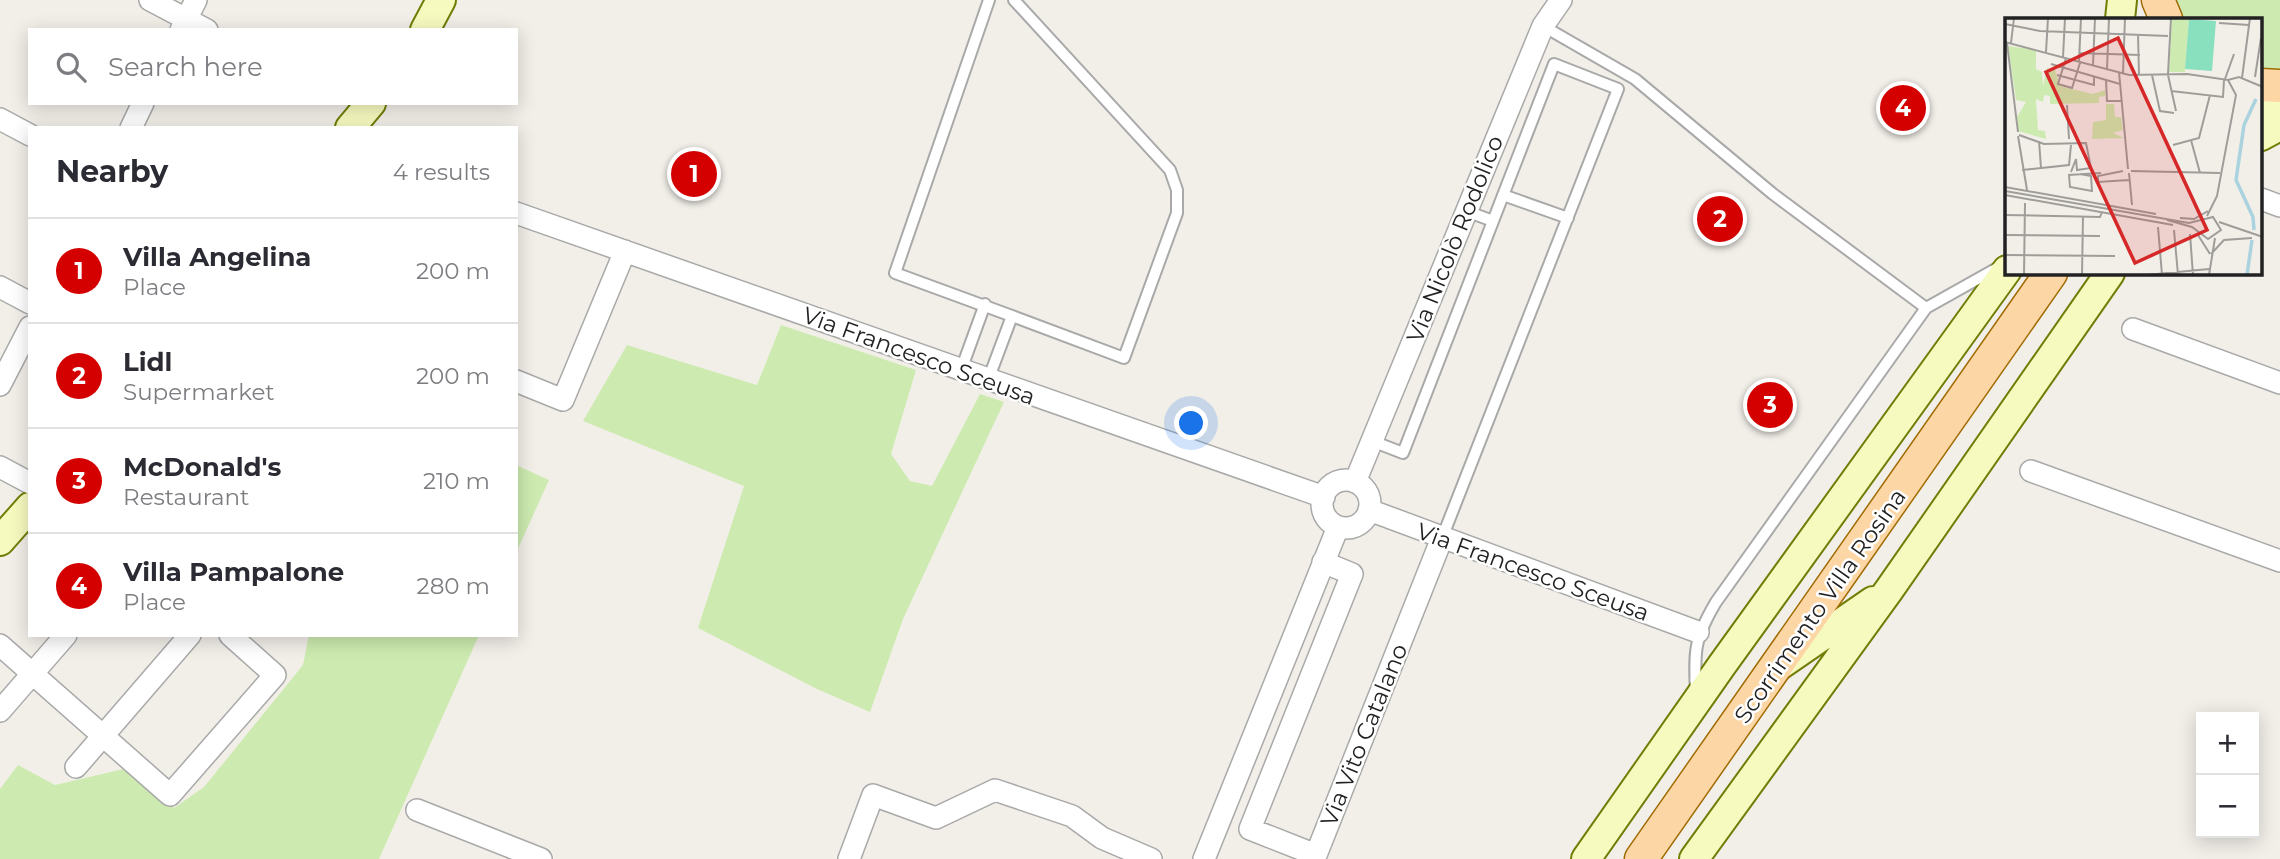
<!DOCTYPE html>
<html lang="en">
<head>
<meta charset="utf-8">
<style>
	:root { --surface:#fff; --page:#f7f7f7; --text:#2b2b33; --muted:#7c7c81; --line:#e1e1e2; --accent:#d40000 }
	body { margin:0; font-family:Montserrat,sans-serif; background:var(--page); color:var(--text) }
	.controls { position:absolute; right:21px; bottom:21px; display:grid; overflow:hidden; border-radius:0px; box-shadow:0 4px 18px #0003 }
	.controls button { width:63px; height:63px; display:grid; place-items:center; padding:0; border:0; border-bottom:2px solid var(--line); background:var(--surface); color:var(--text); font:35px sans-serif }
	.you { position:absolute; left:1192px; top:424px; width:24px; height:24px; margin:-18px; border:5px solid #fff; border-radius:50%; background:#1a73e8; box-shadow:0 0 0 10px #1a73e833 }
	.badge { display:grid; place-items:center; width:46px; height:46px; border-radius:50%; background:var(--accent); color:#fff; font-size:23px; font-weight:700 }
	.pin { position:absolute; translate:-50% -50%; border:4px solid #fff; box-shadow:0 2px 7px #0006 }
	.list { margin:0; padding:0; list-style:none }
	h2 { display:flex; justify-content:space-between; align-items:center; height:91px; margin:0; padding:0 28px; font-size:30px }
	h2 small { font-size:23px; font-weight:400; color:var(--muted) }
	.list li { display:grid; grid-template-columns:46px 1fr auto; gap:21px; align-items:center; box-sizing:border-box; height:105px; padding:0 28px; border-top:2px solid var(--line) }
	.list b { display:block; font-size:26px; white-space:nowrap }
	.list p { margin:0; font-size:23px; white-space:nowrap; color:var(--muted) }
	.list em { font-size:23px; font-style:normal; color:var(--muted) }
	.icon { flex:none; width:38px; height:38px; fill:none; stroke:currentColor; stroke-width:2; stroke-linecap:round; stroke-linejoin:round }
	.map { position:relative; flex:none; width:2280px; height:859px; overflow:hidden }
	.search { position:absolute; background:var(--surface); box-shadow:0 4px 18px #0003; left:28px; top:28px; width:490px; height:77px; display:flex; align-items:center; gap:18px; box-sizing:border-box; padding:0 24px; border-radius:0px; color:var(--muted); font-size:26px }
	.panel { position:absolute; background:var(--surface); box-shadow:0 4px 18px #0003; left:28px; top:126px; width:490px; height:511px; border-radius:0px }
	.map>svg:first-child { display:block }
	.grass { fill:#cdebb0 }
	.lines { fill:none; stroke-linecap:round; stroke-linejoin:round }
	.lane-casing { stroke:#a9a9a9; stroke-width:14 }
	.street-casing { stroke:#a9a9a9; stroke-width:24 }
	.secondary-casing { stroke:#707d05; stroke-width:32 }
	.primary-casing { stroke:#a06b00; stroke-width:35 }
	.lane { stroke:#fff; stroke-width:10 }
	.street { stroke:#fff; stroke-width:21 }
	.secondary { stroke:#f7fabf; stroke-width:28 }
	.primary { stroke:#fcd6a4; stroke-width:32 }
	.labels { text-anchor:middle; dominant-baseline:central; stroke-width:5; stroke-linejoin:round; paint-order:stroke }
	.street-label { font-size:23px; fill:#222; stroke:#fff }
	.inset-river { fill:none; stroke:#aad3df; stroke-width:3.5 }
	.inset-road { fill:none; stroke:#9f9d99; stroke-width:2 }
	.view { fill:#d62828; fill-opacity:0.15; stroke:#d62828; stroke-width:3.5 }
	.inset-edge { fill:none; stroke:#222; stroke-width:3.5 }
</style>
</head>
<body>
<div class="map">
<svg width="2280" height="859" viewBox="0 0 2280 859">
	<rect width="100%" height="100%" fill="#f2efe9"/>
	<path class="grass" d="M2168,0H2280V76L2261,77V19H2177Z
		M781,325L916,370L891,454L910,481L932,486L980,394L1004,402L903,619L870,712L817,689L698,628L744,486L583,421L627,345L757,385Z
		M516,465L549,480L516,553Z
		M309,635H479L379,859H0V789L18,765L55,785L128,768L174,808L204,787L303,665Z"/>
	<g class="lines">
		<g class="lane-casing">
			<path id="lane" d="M989,0L895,273L1012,316
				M1543,26L1635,79L1773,194L1926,308
				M1503,195L1568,218
				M1466,211L1493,221
				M961,370L985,304
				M988,380L1012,316L1124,358L1177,213V190L1170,170L1014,0
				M1372,441L1403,453L1554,64L1618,89L1442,538
				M1696,693C1694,651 1694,639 1716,602L1926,308L1999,267"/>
		</g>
		<g class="street-casing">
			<path id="street" d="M150,0L207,30
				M181,30L196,0
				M0,119L30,135
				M131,128L143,103
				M2261,199L2280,206
				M516,213L1324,497
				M0,287L30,303
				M2133,329L2280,383
				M516,381L563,400L625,251
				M0,385L30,327
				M0,467L30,483
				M2031,471L2280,561
				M1322 504a24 24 0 1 1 48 0a24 24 0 1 1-48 0Z
				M1355,482L1543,26L1561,0
				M1369,510L1698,632
				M1323,562L1352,574L1250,829L1316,855L1442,538
				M0,645L170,795L275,675L230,635
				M0,711L66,635
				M76,767L190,635
				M417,810L541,859
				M849,859L873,795L936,818L995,790L1072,816L1102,838L1151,859
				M1204,859L1338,527"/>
		</g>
		<g class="secondary-casing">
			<path id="secondary" d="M2120,19L2122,0
				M425,30L441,0
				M2261,108L2280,98
				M350,128L371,103
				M2261,136L2280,126
				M0,541L30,507
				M1780,665L1873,601
				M1586,859L1722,665L2007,270
				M1694,859L1889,590L2110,273"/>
		</g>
		<g class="primary-casing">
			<path id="primary" d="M2158,0L2166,19
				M2261,85L2280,86
				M1641,859L2051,273"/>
		</g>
		<use href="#lane" class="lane"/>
		<use href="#street" class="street"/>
		<use href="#secondary" class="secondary"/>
		<use href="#primary" class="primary"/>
	</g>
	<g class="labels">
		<g class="street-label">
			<text transform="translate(1455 239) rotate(-68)">Via Nicolò Rodolico</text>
			<text transform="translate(919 356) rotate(20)">Via Francesco Sceusa</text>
			<text transform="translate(1533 572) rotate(20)">Via Francesco Sceusa</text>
			<text transform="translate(1820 606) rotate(-55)">Scorrimento Villa Rosina</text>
			<text transform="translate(1364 735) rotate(-68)">Via Vito Catalano</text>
		</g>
	</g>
	<g transform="translate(2005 18)">
		<rect width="257" height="257" fill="#f2efe9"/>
		<path d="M167,0H184L180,54H164ZM3,28L31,32V51L37,54L38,68L42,50L50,52L55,68L88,76L100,72V78L94,79V85L45,86V78L39,77L38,84L31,81L33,112L40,113L41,121L13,113L12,99L21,84L11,82ZM101,86H109L110,99H116L118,112L108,115L119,120L87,121L88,104L101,102Z" fill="#cdebb0"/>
		<path d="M184,1L211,3L207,53L180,51Z" fill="#88e0be"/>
		<path class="inset-river" d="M249,212L248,199L231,162L239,107L251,81M242,257L247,222"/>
		<path class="inset-road" d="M214,5L244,7M0,6L35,13L163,18M133,16L134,57M0,24L124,57L182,56L223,62L234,59L258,69M2,25L13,114M6,25L9,0M41,34L43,0M74,35L135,37M58,39L60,0M61,40L53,66L67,70L75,45M74,43L76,0M46,46L115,66M88,47L90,0M102,51L104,0M114,54L123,151M118,55L120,0M163,56L166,0M52,57L89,67V59M147,57L155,93L169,95M163,57L171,93M250,59L256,20M237,60L245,0M220,61L229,36M101,62L102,83H116M166,73L218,79L219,62M62,87L64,121M14,117L39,126L81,125L86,150L72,152L71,141L66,154M13,118L22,172M186,122L195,155M34,123L36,150M168,127L194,120L205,77M17,152L64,147L66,127M118,153L93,158V164L124,162M126,153L215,155M124,155L127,187M63,157L96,155M64,157L65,169L87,173L86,158L75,156M0,169L151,196M0,173L184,205L208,199L216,212L203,221L187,209L162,202M0,177L168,207M0,197L95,199L97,194M202,198L212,178L231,77L223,62M175,200L189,201L203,193M214,204L258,219M153,209L157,257M169,212L173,257M185,216L188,257M0,217L95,218M193,217L205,236M206,236L219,222L247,220M0,237L110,238M19,257L20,185M77,257L78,198M141,257L204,251M204,257L210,220"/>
		<path class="view" d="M113,20L202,212L130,245L41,54Z"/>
		<rect width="257" height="257" class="inset-edge"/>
	</g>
</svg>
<div class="controls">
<button>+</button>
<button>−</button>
</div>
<div class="you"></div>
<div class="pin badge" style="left:694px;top:174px">1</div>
<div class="pin badge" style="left:1720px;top:219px">2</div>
<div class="pin badge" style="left:1770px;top:405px">3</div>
<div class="pin badge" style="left:1903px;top:108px">4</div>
<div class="search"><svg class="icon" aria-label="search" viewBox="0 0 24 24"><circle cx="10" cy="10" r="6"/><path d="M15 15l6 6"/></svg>Search here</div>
<section class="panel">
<h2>Nearby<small>4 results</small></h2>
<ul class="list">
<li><span class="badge">1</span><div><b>Villa Angelina</b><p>Place</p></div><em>200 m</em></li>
<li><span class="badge">2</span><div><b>Lidl</b><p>Supermarket</p></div><em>200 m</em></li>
<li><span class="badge">3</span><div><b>McDonald's</b><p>Restaurant</p></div><em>210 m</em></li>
<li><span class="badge">4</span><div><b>Villa Pampalone</b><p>Place</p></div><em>280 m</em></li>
</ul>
</section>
</div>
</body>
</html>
